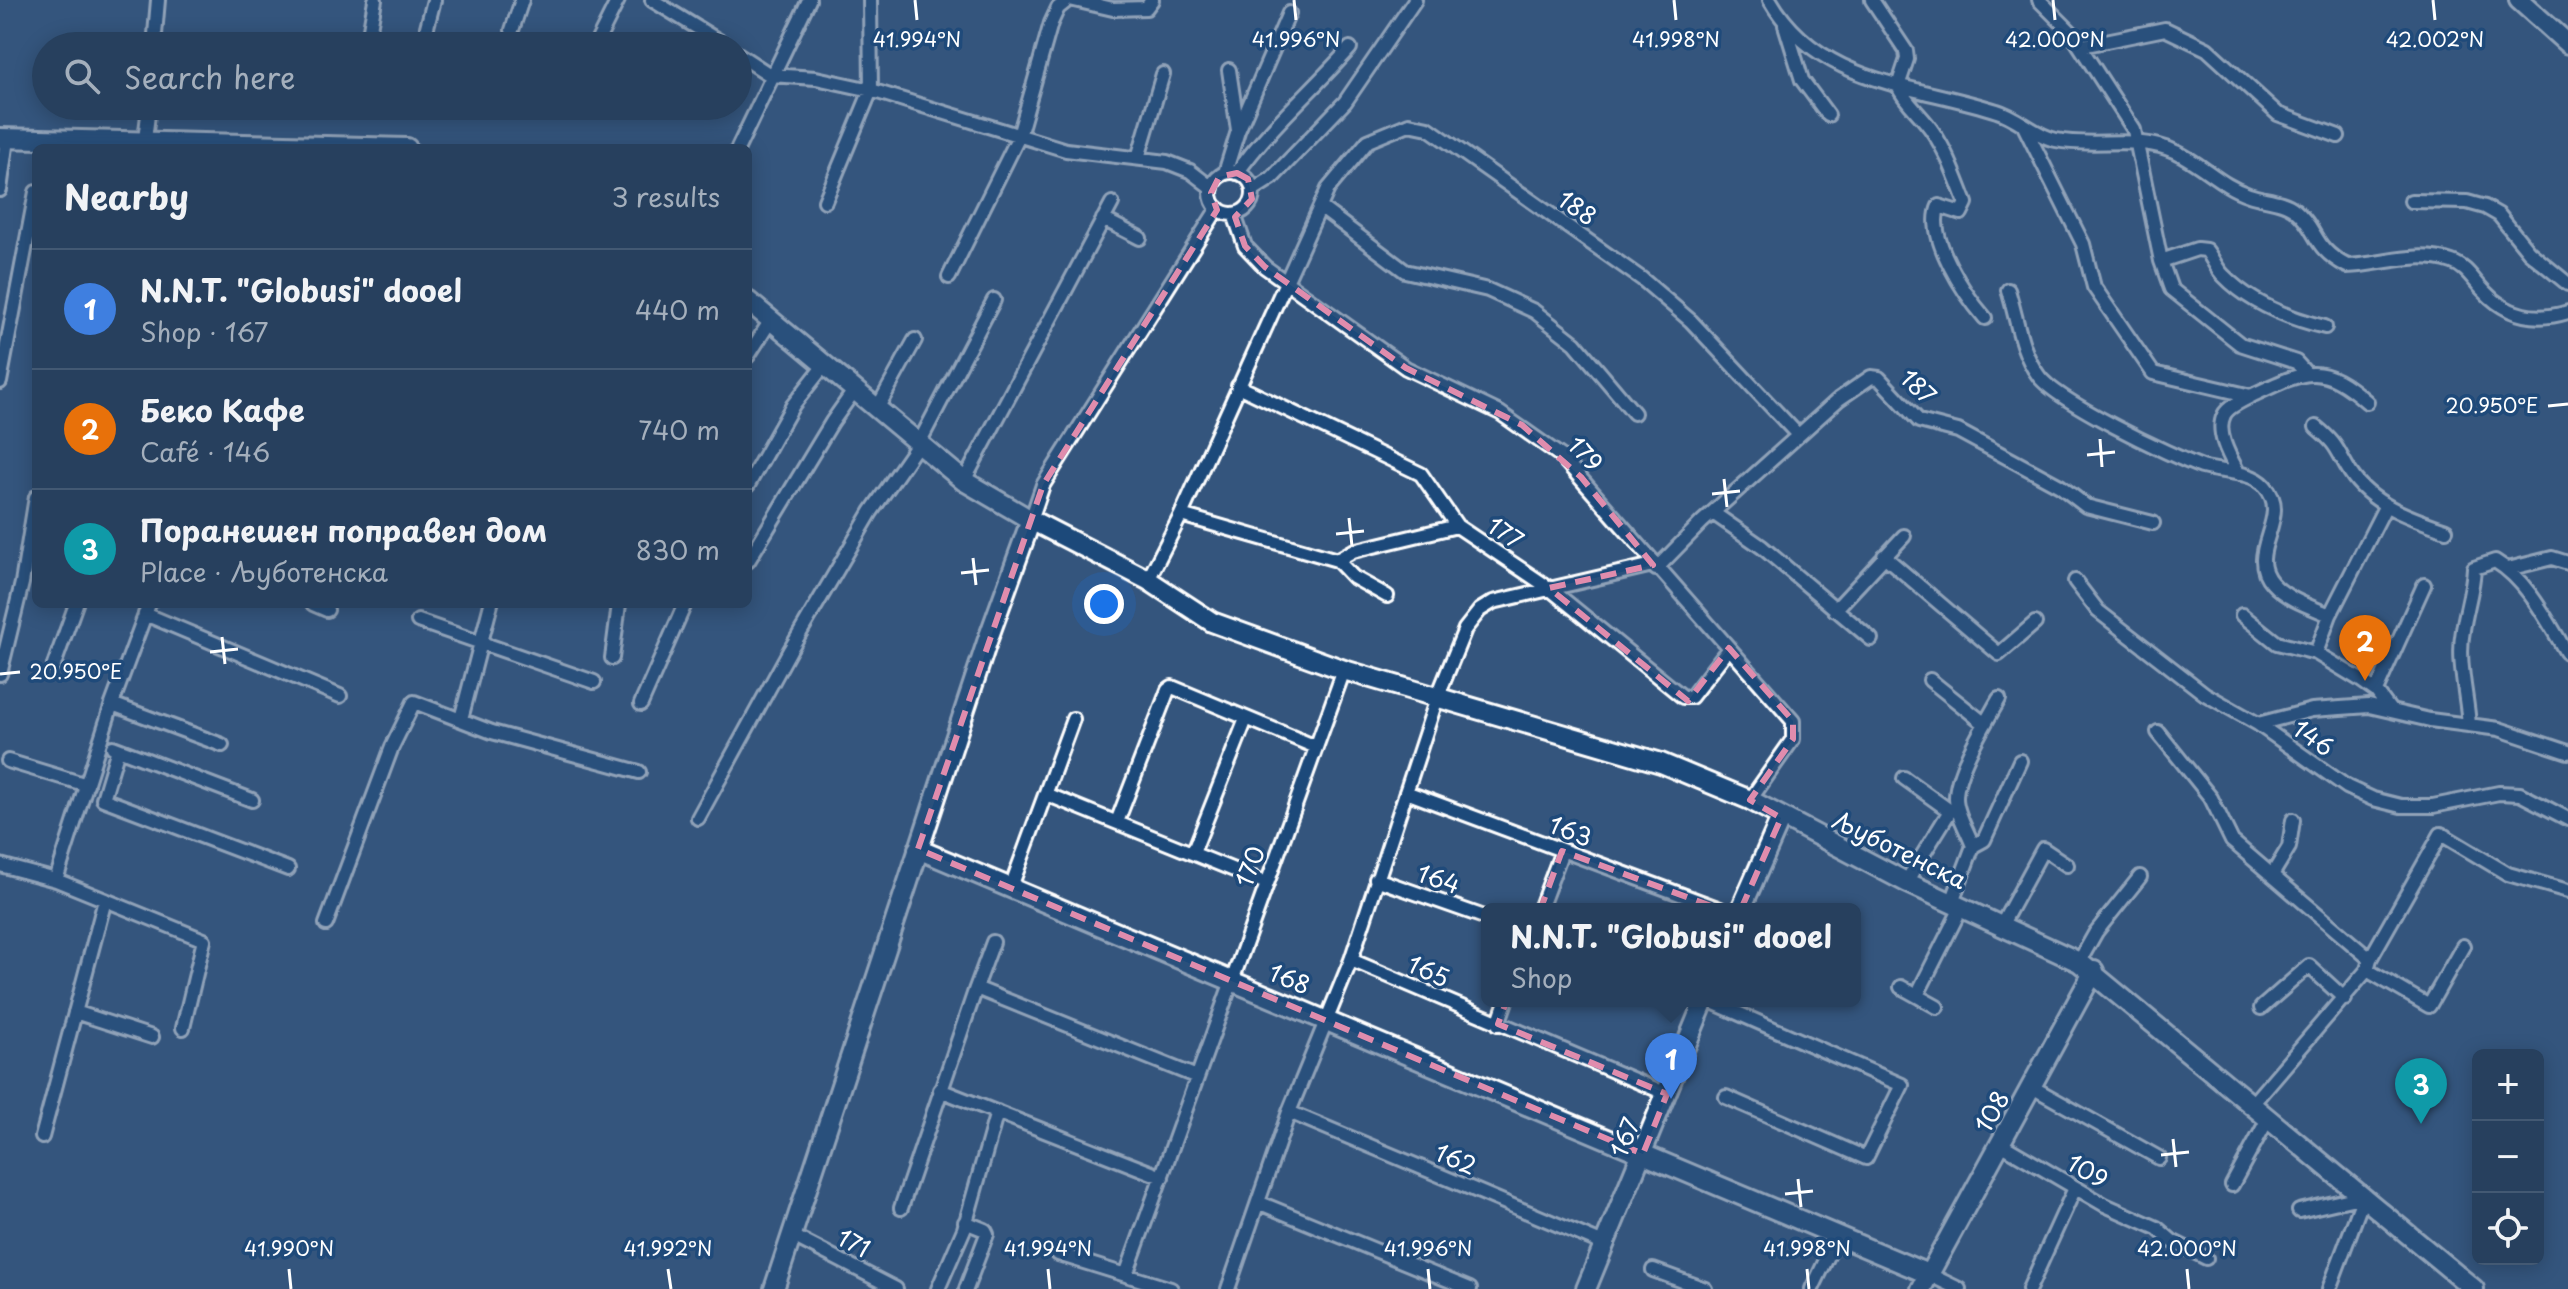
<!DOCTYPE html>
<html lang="en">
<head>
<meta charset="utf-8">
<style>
	:root { --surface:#27405e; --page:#334b67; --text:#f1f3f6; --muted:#a4afbc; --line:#435973; --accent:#bca0f2 }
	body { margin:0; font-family:"Playpen Sans",sans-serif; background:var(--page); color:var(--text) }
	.controls { position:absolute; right:24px; bottom:24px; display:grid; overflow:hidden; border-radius:12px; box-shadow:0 4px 20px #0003 }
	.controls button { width:72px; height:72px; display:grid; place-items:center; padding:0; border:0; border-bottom:2px solid var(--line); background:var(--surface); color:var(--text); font:40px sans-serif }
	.you { position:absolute; left:1104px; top:604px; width:28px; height:28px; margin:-20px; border:6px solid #fff; border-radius:50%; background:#1a73e8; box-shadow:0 0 0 12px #1a73e833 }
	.badge { display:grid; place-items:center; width:52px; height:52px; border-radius:50%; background:var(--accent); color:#fff; font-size:26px; font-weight:700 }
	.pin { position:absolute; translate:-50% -66px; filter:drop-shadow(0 2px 4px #0008) }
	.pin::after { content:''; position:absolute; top:42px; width:28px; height:24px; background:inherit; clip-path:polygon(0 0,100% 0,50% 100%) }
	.popup { position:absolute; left:1481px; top:903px; width:380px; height:104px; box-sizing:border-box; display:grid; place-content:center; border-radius:12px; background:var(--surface); filter:drop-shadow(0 2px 6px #0005); font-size:26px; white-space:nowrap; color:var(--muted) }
	.popup b { font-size:30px; color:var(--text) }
	.popup::after { content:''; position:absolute; left:50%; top:100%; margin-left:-16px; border:16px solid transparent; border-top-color:var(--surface) }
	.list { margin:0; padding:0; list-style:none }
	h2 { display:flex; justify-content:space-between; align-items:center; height:104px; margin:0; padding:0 32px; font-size:34px }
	h2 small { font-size:26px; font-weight:400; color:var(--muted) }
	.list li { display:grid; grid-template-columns:52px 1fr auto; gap:24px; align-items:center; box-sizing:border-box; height:120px; padding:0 32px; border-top:2px solid var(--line) }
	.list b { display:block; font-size:30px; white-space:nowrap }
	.list p { margin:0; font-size:26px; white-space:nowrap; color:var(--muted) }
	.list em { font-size:26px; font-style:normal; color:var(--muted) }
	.icon { flex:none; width:44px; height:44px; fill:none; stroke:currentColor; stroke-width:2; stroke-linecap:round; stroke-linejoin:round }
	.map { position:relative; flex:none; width:2568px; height:1289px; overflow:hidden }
	.search { position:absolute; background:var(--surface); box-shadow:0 4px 20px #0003; left:32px; top:32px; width:720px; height:88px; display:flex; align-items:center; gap:20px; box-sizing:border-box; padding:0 28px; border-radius:44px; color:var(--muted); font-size:30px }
	.panel { position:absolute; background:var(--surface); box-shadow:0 4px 20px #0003; left:32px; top:144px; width:720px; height:464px; border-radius:12px }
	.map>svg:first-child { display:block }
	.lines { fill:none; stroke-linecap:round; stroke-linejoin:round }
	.street-casing { stroke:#fff; stroke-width:18 }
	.secondary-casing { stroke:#fff; stroke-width:24 }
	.street { stroke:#1f4a7a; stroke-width:12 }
	.secondary { stroke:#1f4a7a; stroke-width:18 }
	.marked { fill:none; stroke:#e08cad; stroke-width:6; stroke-dasharray:16 10; stroke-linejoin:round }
	.ticks { fill:none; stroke:#fff; stroke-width:3 }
	.labels { text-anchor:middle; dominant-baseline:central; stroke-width:7; stroke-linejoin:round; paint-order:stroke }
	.street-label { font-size:24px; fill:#fff; stroke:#1f4a7a }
	.ticks-label { font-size:20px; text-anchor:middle; fill:#fff; stroke:#1f4a7a; stroke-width:7; stroke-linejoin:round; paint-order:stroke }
</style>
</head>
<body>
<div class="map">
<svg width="2568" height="1289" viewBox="0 0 2568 1289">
	<rect width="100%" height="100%" fill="#34557d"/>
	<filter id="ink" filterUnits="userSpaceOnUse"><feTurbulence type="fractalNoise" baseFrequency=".0125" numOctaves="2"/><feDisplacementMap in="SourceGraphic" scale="16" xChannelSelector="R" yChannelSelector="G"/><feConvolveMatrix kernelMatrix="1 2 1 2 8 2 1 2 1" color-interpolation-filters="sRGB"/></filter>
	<g filter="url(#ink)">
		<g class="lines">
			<g class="street-casing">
				<path id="street" d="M652,0L727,46
					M1074,0L1113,9L1146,8L1152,0
					M1770,0C1819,85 1914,84 1997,111C2018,117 2035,136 2056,140C2095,148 2140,134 2176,152C2202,164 2221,186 2249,195C2263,200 2283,200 2295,210C2319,230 2311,247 2347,266C2383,265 2415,250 2452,262C2467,267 2473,280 2484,291C2508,317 2536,322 2568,312
					M1872,0L1906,51L1907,59L1898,86C1905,103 1923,116 1933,132C1948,154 1956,178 1966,203L1961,213L1939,206C1925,236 1966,296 1985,318
					M2039,0L2070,31L2134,130L2161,261L2171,289L2240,344L2296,362L2305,372
					M1785,25L1802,80L1828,115
					M427,27L434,0
					M370,29L375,0
					M512,30L522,0
					M154,46L158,0
					M595,46L618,0
					M2081,46L2165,29L2207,49L2278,114L2338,136
					M738,54L770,75L816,78L871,90L1066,150L1167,162L1190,171L1212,188
					M1229,70L1238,130
					M2024,126L2083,244L2094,287L2153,373L2251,396
					M145,140L149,106
					M738,148L809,0
					M1138,158L1163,74
					M1211 193a21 21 0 1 1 42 0a21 21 0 1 1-42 0Z
					M1225,173L1238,131L1289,13
					M1237,173C1269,127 1313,90 1350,48
					M0,190L7,139
					M1253,190L1272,178L1345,102L1415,0
					M825,201L871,90L870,0
					M2411,201L2467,202L2485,207L2499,215L2529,252L2568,284
					M1320,207L1405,271L1488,290L1534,311L1575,343L1634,413
					M1234,214L1245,246L1265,267L1406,368L1500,413L1561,456L1793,721V739L1750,800
					M1103,219L1140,238
					M2161,261L2197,249L2206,250C2213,258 2216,269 2224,276C2251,304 2288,318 2325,327
					M949,277L1019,136L1051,23L1058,8L1068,0
					M2008,290C2017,318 2020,350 2038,375C2054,400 2171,456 2202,467C2222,473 2250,470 2265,486C2293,517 2244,552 2272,583C2286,599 2311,607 2330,615
					M748,356L771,320
					M0,382L36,192
					M1238,386L1421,474L1457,526L1549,588L1683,697H1691L1729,648
					M878,407L915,340
					M2316,427C2338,445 2336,449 2350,472C2371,505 2411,518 2446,530
					M2239,474C2231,459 2215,433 2224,415C2228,406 2246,399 2255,394C2306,370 2322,362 2367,402
					M964,481L1112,203
					M748,485L793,405L826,363
					M1713,513L1762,547L1871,639
					M1181,515L1337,560L1353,577L1387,596
					M1031,520L1043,485L1218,208
					M1884,556L1999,654L2035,623
					M1337,560L1353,551L1457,526
					M748,561L832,422L856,388
					M1656,569L1702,522L1839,399L1871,377L1879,378L1919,421L1958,431L2060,486L2086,506L2153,523
					M2508,569L2552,558L2568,563
					M1148,580L1181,515L1328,189L1368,141L1409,124L1428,128L1642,279L1691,321L1798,435
					M2075,581L2098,611L2205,694L2258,724L2347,787L2373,799L2401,806H2433L2499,793L2520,794L2568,819
					M313,604L327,610
					M1835,610L1904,536
					M145,614L340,696
					M2242,615L2277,643L2316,653L2359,679L2376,691L2390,710
					M418,621L594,682
					M2316,653L2330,615L2386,505
					M612,658L619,604
					M54,665L76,604
					M0,674L22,583L36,497
					M1930,680L1985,724
					M2376,691L2424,585
					M112,704L222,745
					M641,704L685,604
					M461,719L491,604
					M2258,724L2312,710L2369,706L2430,720L2499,729L2568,752
					M2469,725C2467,694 2457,661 2463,630C2466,609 2473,590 2474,568L2495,561C2527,580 2547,620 2566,652
					M2158,732L2211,798L2232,841L2370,959
					M113,747L252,800
					M118,749L103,799L288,869
					M8,761L87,785
					M1904,778L1950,811L1906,882
					M1406,792L1720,909
					M1046,794L1266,883
					M698,818L790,650L871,512L919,443L994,300
					M1117,822L1168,690L1172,687L1316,747
					M1973,846C1968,832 1956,813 1956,798C1956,770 1985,724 1999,699
					M1193,853L1246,719
					M0,865L56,880L204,940L183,1028
					M2272,875L2289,847L2293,820
					M1376,879L1487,918
					M56,880L112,704L149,604
					M1011,887L1073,719
					M1952,902L1973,846L1984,840L2020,761
					M1540,909L1562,851
					M326,924L392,747L414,702L492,732L639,772
					M2001,926L2043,849L2067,865
					M993,942L976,988L1197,1077
					M1351,960L1667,1094
					M2079,962L2096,932L2140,877
					M2367,970L2429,1006L2463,946
					M1901,987L1937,1007
					M1917,995L1962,906
					M1710,1001L1902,1085L1866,1158L1726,1097
					M2261,1008L2309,966L2345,999
					M75,1012L152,1037
					M1498,1024L1506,1001
					M2032,1087L2159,1158
					M940,1090L1162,1177
					M2253,1103L2367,970L2370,959L2441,834L2508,874L2568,891
					M1289,1112L1606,1245
					M42,1137L105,900
					M1999,1143L2105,1205L2157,1228L2172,1241L2206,1258
					M2232,1185L2269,1117
					M1260,1203L1470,1289
					M901,1208L976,988
					M2299,1211L2364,1196
					M965,1222L985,1230L987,1234L966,1289
					M791,1235L896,1289
					M1058,1254L1171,1289
					M1653,1270L1705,1289
					M1928,1274L1959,1289
					M1126,1275L1344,670
					M938,1289L964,1229L997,1112
					M1228,1289L1289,1112L1351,960L1437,698L1465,629L1480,610L1493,602L1653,565
					M1812,1289L1838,1235
					M2029,1289L2075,1188
					M2329,1289L2364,1196"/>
			</g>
			<g class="secondary-casing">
				<path id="secondary" d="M2519,0L2568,44
					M0,138L407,148
					M748,301L964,481L1031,520L1148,580L1212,622L1344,670L1661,763L1750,800L1906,882L2079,962L2474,1289
					M918,849L1928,1274
					M1741,909L1781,818
					M774,1289L988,639L1031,520
					M1586,1289L1704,1001
					M1921,1289L2094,971"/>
			</g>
			<use href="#street" class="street"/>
			<use href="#secondary" class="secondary"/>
		</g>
	</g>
	<path d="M0 0H2568V1289H0ZM1237,173L1248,179L1252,199L1235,217L1245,246L1265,267L1406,368L1522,425L1581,477L1653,565L1549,588L1688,701L1729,648L1793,721V739L1750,800L1781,818L1738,916L1562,851L1498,1024L1667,1094L1643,1154L918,849L1043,485L1217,210L1211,193L1219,177Z" fill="#34557d" fill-opacity=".55" fill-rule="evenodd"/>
	<path class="marked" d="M1237,173L1248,179L1252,199L1235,217L1245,246L1265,267L1406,368L1522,425L1581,477L1653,565L1549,588L1688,701L1729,648L1793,721V739L1750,800L1781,818L1738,916L1562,851L1498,1024L1667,1094L1643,1154L918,849L1043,485L1217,210L1211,193L1219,177Z"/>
	<path class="ticks" d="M915,0L917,20M1294,0L1296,20M1674,0L1676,20M2053,0L2055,20M2433,0L2435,20M2548,406L2568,404M2100,439L2102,467M2087,455L2115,452M1724,479L1727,507M1712,494L1740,491M1349,518L1352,546M1336,534L1364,531M973,558L976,585M961,573L989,570M222,637L225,664M210,652L238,649M0,674L20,672M2173,1139L2176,1167M2161,1155L2189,1152M1798,1179L1801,1207M1785,1194L1813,1191M289,1269L291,1289M668,1269L671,1289M1048,1269L1050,1289M1428,1269L1430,1289M1807,1269L1809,1289M2187,1269L2189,1289"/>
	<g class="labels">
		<g class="street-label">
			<text transform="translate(1578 207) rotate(35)">188</text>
			<text transform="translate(1919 386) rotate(44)">187</text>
			<text transform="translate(1586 453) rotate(46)">179</text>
			<text transform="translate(1506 532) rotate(34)">177</text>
			<text transform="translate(2314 737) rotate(35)">146</text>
			<text transform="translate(1571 830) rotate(21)">163</text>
			<text transform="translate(1900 849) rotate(26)">Љуботенска</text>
			<text transform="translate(1249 866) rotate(-70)">170</text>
			<text transform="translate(1439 878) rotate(19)">164</text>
			<text transform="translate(1429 970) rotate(24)">165</text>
			<text transform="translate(1290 978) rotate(22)">168</text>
			<text transform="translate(1991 1111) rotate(-60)">108</text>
			<text transform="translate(1624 1137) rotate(-68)">167</text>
			<text transform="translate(1456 1158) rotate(23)">162</text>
			<text transform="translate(2088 1170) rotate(30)">109</text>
			<text transform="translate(854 1242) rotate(28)">171</text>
		</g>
	</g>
	<g class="ticks-label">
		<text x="917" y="47">41.994°N</text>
		<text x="1296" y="47">41.996°N</text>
		<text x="1676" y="47">41.998°N</text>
		<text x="2055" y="47">42.000°N</text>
		<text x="2435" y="47">42.002°N</text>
		<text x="2492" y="413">20.950°E</text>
		<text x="76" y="679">20.950°E</text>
		<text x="289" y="1256">41.990°N</text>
		<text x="668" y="1256">41.992°N</text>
		<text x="1048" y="1256">41.994°N</text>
		<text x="1428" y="1256">41.996°N</text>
		<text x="1807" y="1256">41.998°N</text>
		<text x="2187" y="1256">42.000°N</text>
	</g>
</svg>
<div class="controls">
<button>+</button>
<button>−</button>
<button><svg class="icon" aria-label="locate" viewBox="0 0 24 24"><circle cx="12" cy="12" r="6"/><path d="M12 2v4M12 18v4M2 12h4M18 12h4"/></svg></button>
</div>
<div class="you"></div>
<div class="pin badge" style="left:1671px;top:1099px;background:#3f7fe0">1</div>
<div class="popup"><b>N.N.T. &quot;Globusi&quot; dooel</b>Shop</div>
<div class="pin badge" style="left:2365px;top:681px;background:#e8710a">2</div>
<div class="pin badge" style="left:2421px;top:1124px;background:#0f9aa8">3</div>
<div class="search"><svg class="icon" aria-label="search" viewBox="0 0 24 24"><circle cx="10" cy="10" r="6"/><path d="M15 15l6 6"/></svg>Search here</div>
<section class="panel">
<h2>Nearby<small>3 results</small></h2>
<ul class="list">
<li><span class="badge" style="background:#3f7fe0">1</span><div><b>N.N.T. &quot;Globusi&quot; dooel</b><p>Shop · 167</p></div><em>440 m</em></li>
<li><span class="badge" style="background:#e8710a">2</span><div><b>Беко Кафе</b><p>Café · 146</p></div><em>740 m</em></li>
<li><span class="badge" style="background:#0f9aa8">3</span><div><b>Поранешен поправен дом</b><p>Place · Љуботенска</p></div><em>830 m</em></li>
</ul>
</section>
</div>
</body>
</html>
